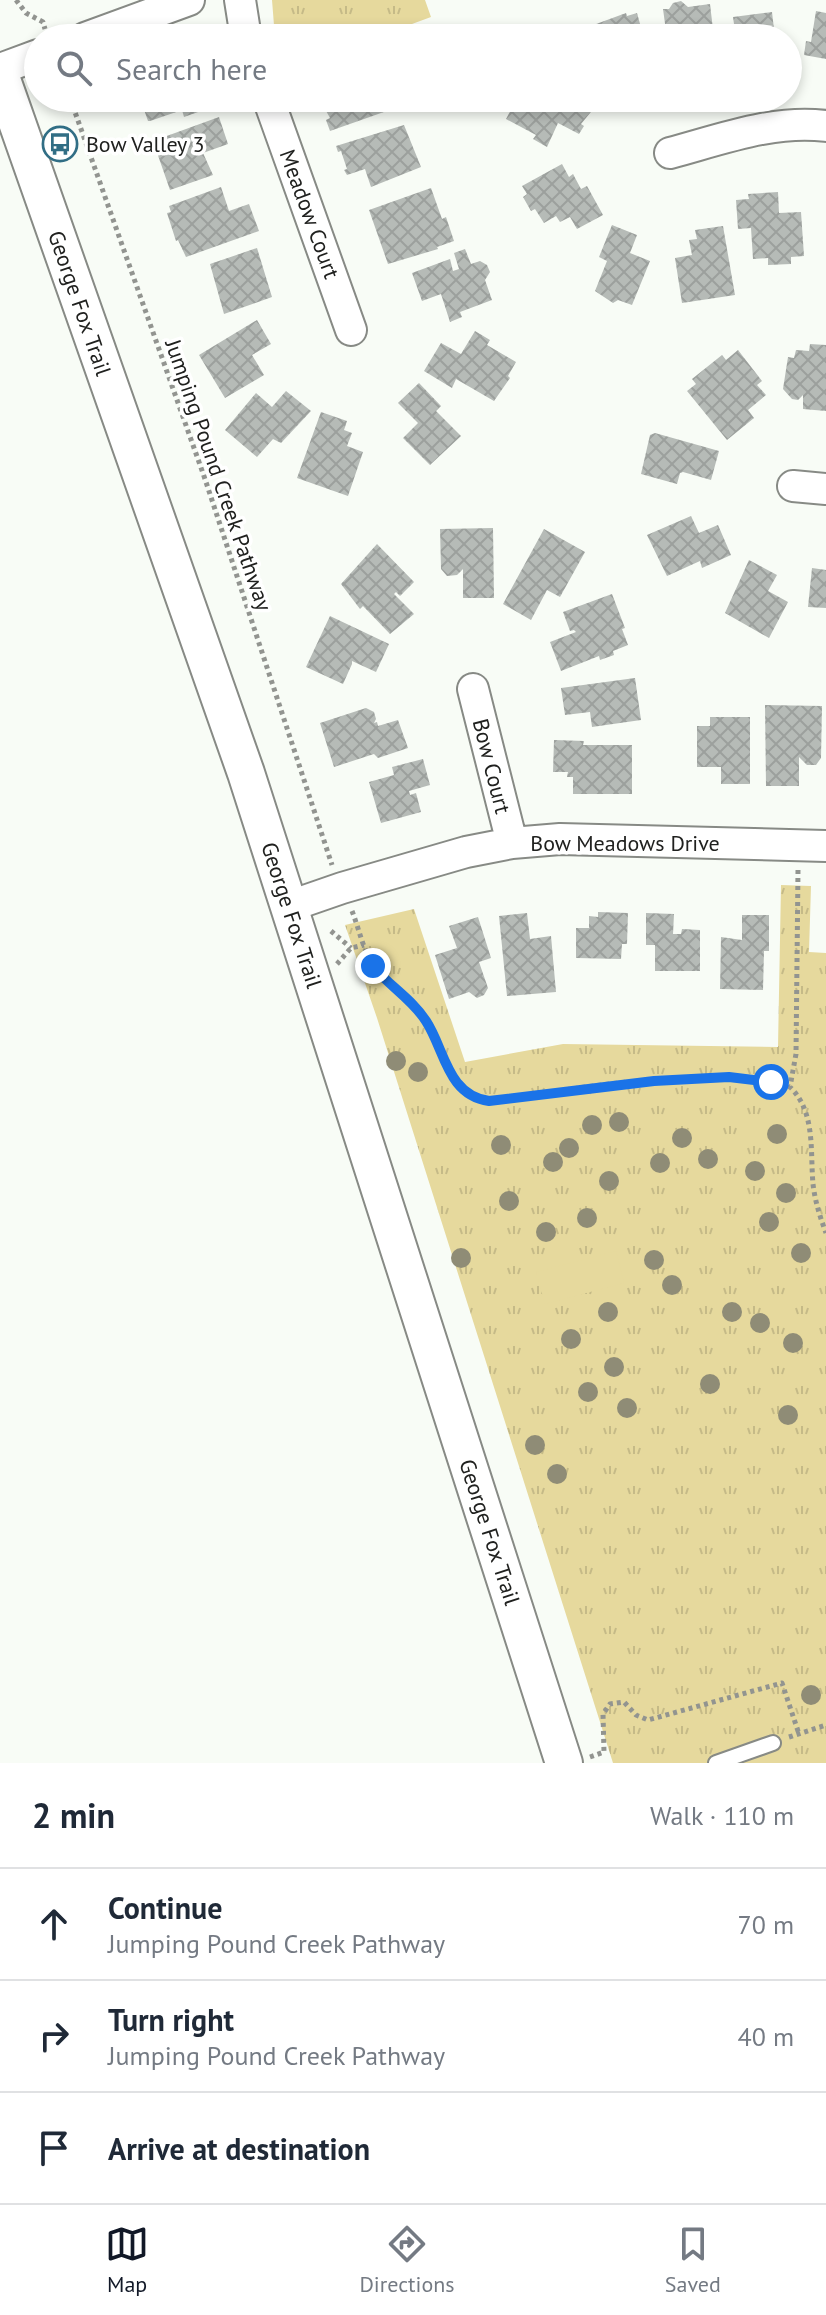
<!DOCTYPE html>
<html lang="en">
<head>
<meta charset="utf-8">
<style>
	:root { --surface:#fff; --page:#f2f2f3; --text:#1f2937; --muted:#747a83; --line:#e0e1e3; --accent:#111827 }
	body { margin:0; font-family:"PT Sans",sans-serif; background:var(--page); color:var(--text) }
	.stop { position:absolute; width:24px; height:24px; margin:-18px; border:6px solid #1a73e8; border-radius:50%; background:#fff }
	.stop.end { background:#1a73e8; border-color:#fff; box-shadow:0 2px 8px #0008 }
	.list { margin:0; padding:0; list-style:none }
	h2 { display:flex; justify-content:space-between; align-items:center; height:104px; margin:0; padding:0 32px; font-size:34px }
	h2 small { font-size:26px; font-weight:400; color:var(--muted) }
	.list li { display:grid; grid-template-columns:52px 1fr auto; gap:24px; align-items:center; box-sizing:border-box; height:112px; padding:0 32px; border-top:2px solid var(--line) }
	.list b { display:block; font-size:30px; white-space:nowrap }
	.list p { margin:0; font-size:26px; white-space:nowrap; color:var(--muted) }
	.list em { font-size:26px; font-style:normal; color:var(--muted) }
	.icon { flex:none; width:44px; height:44px; fill:none; stroke:currentColor; stroke-width:2; stroke-linecap:round; stroke-linejoin:round }
	.map { position:relative; flex:none; width:826px; height:1763px; overflow:hidden }
	.search { position:absolute; background:var(--surface); box-shadow:0 4px 12px #0003; left:24px; right:24px; top:24px; height:88px; display:flex; align-items:center; gap:20px; box-sizing:border-box; padding:0 28px; border-radius:44px; color:var(--muted); font-size:30px }
	.sheet { height:440px; background:var(--surface) }
	nav { display:flex; justify-content:space-around; align-items:center; box-sizing:border-box; height:112px; border-top:2px solid var(--line); background:var(--surface); font-size:22px; color:var(--muted) }
	nav a { display:grid; justify-items:center; gap:4px }
	nav .on { color:var(--accent) }
	.map>svg:first-child { display:block }
</style>
</head>
<body>
<div class="map">
<svg width="826" height="1763" viewBox="0 0 826 1763">
	<defs>
		<pattern id="park-tufts" width="24" height="20" patternUnits="userSpaceOnUse" patternTransform="scale(2)"><rect width="24" height="20" fill="#e6d99d"/><path d="M3 7l-1-3M5 7V3M7 7l1-3M15 17l-1-3M17 17v-4M19 17l1-3" fill="none" stroke="#c5ba87"/></pattern>
		<pattern id="building-cross-hatch" width="8" height="8" patternUnits="userSpaceOnUse" patternTransform="scale(2)"><rect width="8" height="8" fill="#b6bbb7"/><path d="M0 0l8 8M0 8l8-8" fill="none" stroke="#9ca09d"/></pattern>
	</defs>
	<rect width="100%" height="100%" fill="#f8fcf6"/>
	<path fill="url(#park-tufts)" d="M272 0H425L431 17 374 38H275Z
		M781 885 811 886 809 952 826 953V1763H613L377 1018 345 925 414 909 465 1062 563 1044 778 1047Z"/>
	<path fill="#e6d99d" d="M616 1251 624 1283 545 1304 536 1272Z"/>
	<path fill="url(#building-cross-hatch)" d="M681 1 688 7 710 4 714 38H667L663 9H669L673 3Z
		M816 11 826 13V59L804 55 806 41 811 42Z
		M772 12 775 38H736L733 17Z
		M626 13 627 16 637 13 644 38H592L588 27Z
		M142 98H212L215 106 184 117 182 110 150 121H148L141 101Z
		M326 98H395L398 107 330 131 326 120 330 118 320 100Z
		M510 98H579L595 107 581 124 584 126 579 134 558 123 547 147 533 139 536 135 506 119 513 106Z
		M219 117 228 144 203 153 213 175 170 190 153 141Z
		M404 125 421 167 371 187 365 169 347 175 344 170 347 169 341 151 338 152 336 146Z
		M562 164 569 177 573 174 581 189 587 186 603 215 577 229 570 217 560 222 556 216 544 223 535 209 531 211 523 197 527 194 522 186Z
		M221 187 229 211 249 204 259 231 186 257 178 240 176 241 167 213 171 212 169 206Z
		M431 188 442 219 446 217 454 241 437 247 438 249 388 264 369 210Z
		M778 192 779 213 801 212 804 256 791 257V264L768 265V258L753 259 751 228 738 229 736 200 749 199 748 194Z
		M612 225 637 235 630 253 650 261 632 305 618 300 613 303 595 291 607 261 599 257Z
		M723 226 735 295 682 303 675 258 692 255 689 240 697 239 695 230Z
		M257 248 272 297 224 314 210 264Z
		M465 249 471 264 480 261 487 265 490 272 485 280 492 300 460 312 462 317 450 322 441 294 422 301 412 273 450 259 453 271 459 269 454 253Z
		M257 320 271 344 252 355 264 375 225 398 199 355Z
		M475 331 490 340 487 345 516 362 508 376 510 378 494 401 456 379 452 388 424 371 441 343 461 354Z
		M810 344 826 345V411L803 409V395L798 400 792 399 783 389 788 357 794 358 796 350 809 351Z
		M738 350 762 381 757 385 766 395 748 410 754 418 727 440 687 391 696 384 692 379 722 355 726 360Z
		M419 383 441 406 436 411 461 436 430 465 403 438 418 423 398 403Z
		M286 391 311 411 281 443 273 439 257 457 225 430 256 393 272 407Z
		M321 412 347 421 344 430 352 433 347 446 363 452 348 496 297 478Z
		M655 433 719 451 711 480 683 472 680 473 677 484 641 474 650 435Z
		M691 516 699 533 718 525 731 555 702 568 700 561 667 576 647 535Z
		M493 528 494 598H463V569L457 575 447 576 441 569 440 529Z
		M544 529 585 552 560 597 547 590 531 620 503 604Z
		M377 544 414 582 400 596 396 592 394 594 414 614 390 634 363 606 360 609 341 584Z
		M749 560 777 575 768 591 788 602 769 638 725 613Z
		M812 568 826 570V608L808 607Z
		M612 594 625 628 622 629 628 645 613 651 614 655 600 660 599 656 561 671 550 642 576 632 574 630 570 631 563 612Z
		M330 616 389 644 376 672 352 661V664L343 684 306 667Z
		M635 678 641 720 592 727 590 712 565 715 561 688Z
		M765 705 822 706 821 758 816 765H807L799 757V786H766Z
		M366 708 374 712 376 719 374 723 377 722 378 726 398 720 408 748 378 758 374 754 334 767 320 723Z
		M710 717H750V784H721V767H697V726H710Z
		M554 740 584 741 583 745H632V794H573V777H567L568 772H553Z
		M423 759 430 785 409 791 410 795 416 793 421 812 381 823 369 782 394 775 392 767Z
		M598 912 628 913 627 944H622L621 959 576 958V928H589V916L598 917Z
		M527 913 530 939 551 936 556 992 507 996 499 916Z
		M646 913 674 914 673 934H681L682 929 700 930V971H655V945H646Z
		M742 915H769V951H764L763 990 720 989 721 937 742 940Z
		M478 917 491 958 479 962 488 988 484 995 477 998 469 992 449 999 435 955 457 948 449 926Z"/>
	<g fill="none" stroke-linecap="round" stroke-linejoin="round">
		<g stroke="#878a85" stroke-width="18">
			<path id="service" d="M716 1763 773 1743"/>
		</g>
		<g stroke="#878a85" stroke-width="34">
			<path id="minor" d="M240 0 246 38
				M85 38 189 0
				M0 69 38 55
				M268 98 351 330
				M670 153C719 140 774 119 826 126
				M793 486 826 489
				M473 689 512 843
				M290 906 342 888 466 852 512 843 560 839 826 846"/>
		</g>
		<g stroke="#878a85" stroke-width="40">
			<path id="tertiary" d="M0 74 246 773 564 1763"/>
		</g>
		<path stroke="#929490" stroke-width="5" stroke-dasharray="4 4" stroke-linecap="butt" d="M16 0 26 13 43 22 45 29
			M70 98 205 479 332 865
			M798 870 796 1054 790 1087C816 1112 810 1152 813 1184 815 1201 820 1217 826 1233
			M352 911C360 931 364 956 379 974 393 991 415 1003 427 1022 445 1051 448 1095 489 1101 583 1088 697 1065 790 1087
			M331 931 351 948
			M337 964 351 948 364 945
			M789 1737 826 1725
			M590 1757 604 1752 603 1714 610 1704 624 1702 636 1715 648 1720 782 1683 799 1734"/>
		<use href="#service" stroke="#fff" stroke-width="14"/>
		<use href="#minor" stroke="#fff" stroke-width="30"/>
		<use href="#tertiary" stroke="#fff" stroke-width="36"/>
	</g>
	<g fill="#8f8c76">
		<circle cx="396" cy="1061" r="10"/>
		<circle cx="418" cy="1072" r="10"/>
		<circle cx="619" cy="1122" r="10"/>
		<circle cx="592" cy="1125" r="10"/>
		<circle cx="777" cy="1134" r="10"/>
		<circle cx="682" cy="1138" r="10"/>
		<circle cx="501" cy="1145" r="10"/>
		<circle cx="569" cy="1148" r="10"/>
		<circle cx="708" cy="1159" r="10"/>
		<circle cx="553" cy="1162" r="10"/>
		<circle cx="660" cy="1163" r="10"/>
		<circle cx="755" cy="1171" r="10"/>
		<circle cx="609" cy="1181" r="10"/>
		<circle cx="786" cy="1193" r="10"/>
		<circle cx="509" cy="1201" r="10"/>
		<circle cx="587" cy="1218" r="10"/>
		<circle cx="769" cy="1222" r="10"/>
		<circle cx="546" cy="1232" r="10"/>
		<circle cx="801" cy="1253" r="10"/>
		<circle cx="461" cy="1258" r="10"/>
		<circle cx="654" cy="1260" r="10"/>
		<circle cx="672" cy="1285" r="10"/>
		<circle cx="608" cy="1312" r="10"/>
		<circle cx="732" cy="1312" r="10"/>
		<circle cx="760" cy="1323" r="10"/>
		<circle cx="571" cy="1339" r="10"/>
		<circle cx="793" cy="1343" r="10"/>
		<circle cx="614" cy="1367" r="10"/>
		<circle cx="710" cy="1384" r="10"/>
		<circle cx="588" cy="1392" r="10"/>
		<circle cx="627" cy="1408" r="10"/>
		<circle cx="788" cy="1415" r="10"/>
		<circle cx="535" cy="1445" r="10"/>
		<circle cx="557" cy="1474" r="10"/>
		<circle cx="811" cy="1695" r="10"/>
	</g>
	<g fill="none" stroke-linecap="round" stroke-linejoin="round">
		<path stroke="#1a73e8" stroke-width="10" d="M373 966C389 986 412 999 426 1021 445 1050 447 1095 489 1101L654 1081 729 1077 771 1082"/>
	</g>
	<defs>
		<g id="bus-ring" transform="scale(1.8)"><circle r="9.5" fill="#fff" stroke="#316e85" stroke-width="1.5"/><path d="M-5-6H5V4H4V6H2V4H-2V6H-4V4H-5ZM-3.5-4V0h7V-4ZM-3.5 1.2v1.5H-2V1.2ZM2 1.2v1.5H3.5V1.2Z" fill="#316e85"/></g>
	</defs>
	<g fill-rule="evenodd">
		<use href="#bus-ring" x="60" y="144"/>
	</g>
	<g text-anchor="middle" stroke-width="7" stroke-linejoin="round" paint-order="stroke">
		<g font-size="22" fill="#20211f" stroke="#fff" text-anchor="start">
			<text x="86" y="152">Bow Valley 3</text>
		</g>
		<g font-size="22" fill="#20211f" stroke="#fff">
			<text transform="translate(310 214) rotate(70)" y="8">Meadow Court</text>
			<text transform="translate(80 303) rotate(71)" y="8">George Fox Trail</text>
			<text transform="translate(219 475) rotate(71)" y="8">Jumping Pound Creek Pathway</text>
			<text transform="translate(492 766) rotate(76)" y="8">Bow Court</text>
			<text x="625" y="851">Bow Meadows Drive</text>
			<text transform="translate(292 915) rotate(72)" y="8">George Fox Trail</text>
			<text transform="translate(490 1532) rotate(72)" y="8">George Fox Trail</text>
		</g>
	</g>
</svg>
<div class="stop" style="left:771px;top:1082px"></div>
<div class="stop end" style="left:373px;top:966px"></div>
<div class="search"><svg class="icon" aria-label="search" viewBox="0 0 24 24"><circle cx="10" cy="10" r="6"/><path d="M15 15l6 6"/></svg>Search here</div>
</div>
<section class="sheet">
<h2>2 min<small>Walk · 110 m</small></h2>
<ul class="list">
<li><svg class="icon" aria-label="ahead" viewBox="0 0 24 24"><path d="M12 20V5M6 11l6-6 6 6"/></svg><div><b>Continue</b><p>Jumping Pound Creek Pathway</p></div><em>70 m</em></li>
<li><svg class="icon" aria-label="right" viewBox="0 0 24 24"><path d="M7 20v-9h11M14 6l5 5-5 5"/></svg><div><b>Turn right</b><p>Jumping Pound Creek Pathway</p></div><em>40 m</em></li>
<li><svg class="icon" aria-label="arrive" viewBox="0 0 24 24"><path d="M6 21V4h12l-3 4 3 4H6"/></svg><div><b>Arrive at destination</b></div></li>
</ul>
</section>
<nav>
<a class="on"><svg class="icon" aria-label="map" viewBox="0 0 24 24"><path d="M3 6l6-2 6 2 6-2v14l-6 2-6-2-6 2zM9 4v14M15 6v14"/></svg>Map</a>
<a><svg class="icon" aria-label="directions" viewBox="0 0 24 24"><path d="M12 3l9 9-9 9-9-9zM9 14v-3h6M13 9l2 2-2 2"/></svg>Directions</a>
<a><svg class="icon" aria-label="saved" viewBox="0 0 24 24"><path d="M7 4h10v16l-5-4-5 4z"/></svg>Saved</a>
</nav>
</body>
</html>
